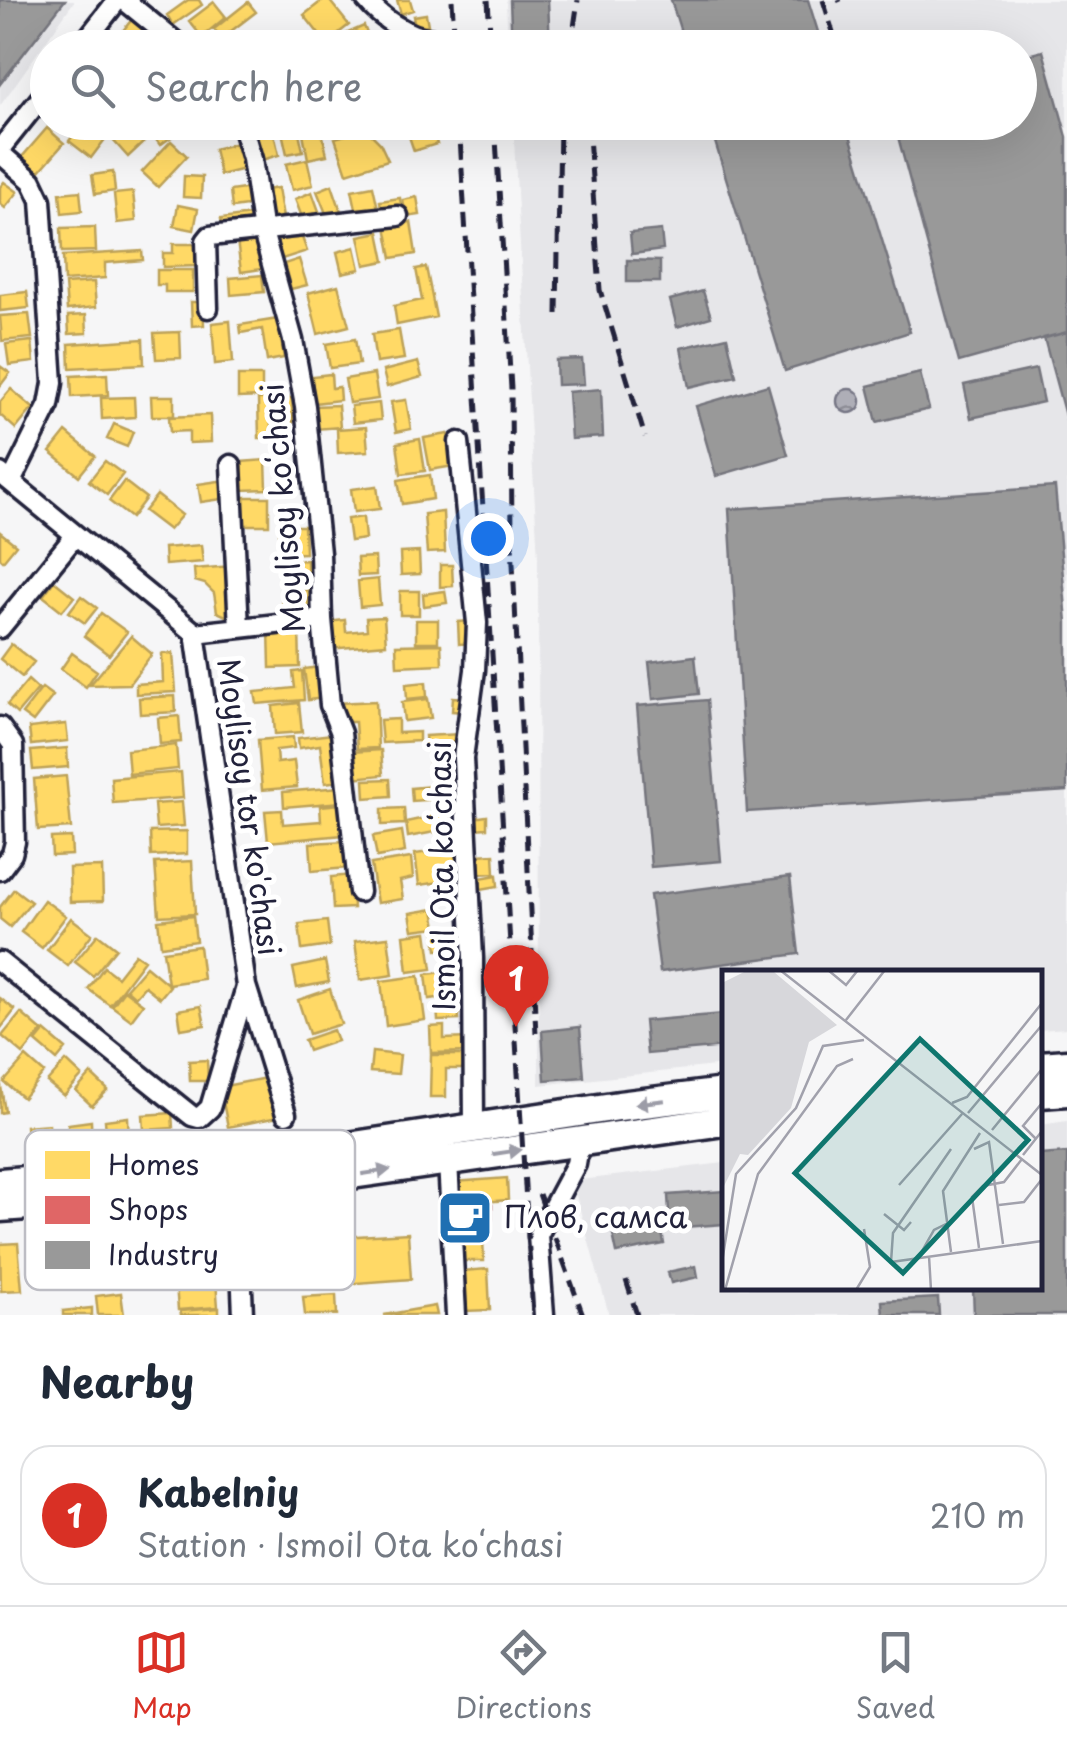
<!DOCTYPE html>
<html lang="en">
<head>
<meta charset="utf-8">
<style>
	:root { --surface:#fff; --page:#f6f6f7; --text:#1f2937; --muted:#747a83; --line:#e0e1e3; --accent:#d93025 }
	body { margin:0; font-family:"Playpen Sans",sans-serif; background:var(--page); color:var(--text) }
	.you { position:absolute; left:488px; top:538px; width:35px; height:35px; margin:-25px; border:8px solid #fff; border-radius:50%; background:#1a73e8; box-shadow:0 0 0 15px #1a73e833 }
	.badge { display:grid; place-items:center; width:65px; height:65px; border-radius:50%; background:var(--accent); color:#fff; font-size:32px; font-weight:700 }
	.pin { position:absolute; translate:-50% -82px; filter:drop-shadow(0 2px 5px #0008) }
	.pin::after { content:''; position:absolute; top:52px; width:35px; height:30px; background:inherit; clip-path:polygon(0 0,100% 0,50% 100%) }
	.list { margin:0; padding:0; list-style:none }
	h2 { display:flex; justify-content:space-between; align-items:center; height:130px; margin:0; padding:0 40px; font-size:42px }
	h2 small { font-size:32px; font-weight:400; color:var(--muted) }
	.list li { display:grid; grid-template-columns:65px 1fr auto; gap:30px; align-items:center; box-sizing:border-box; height:140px; margin:0 20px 20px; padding:0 20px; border:2px solid var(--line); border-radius:30px }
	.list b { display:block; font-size:38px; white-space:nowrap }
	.list p { margin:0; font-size:32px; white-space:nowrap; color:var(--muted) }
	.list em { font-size:32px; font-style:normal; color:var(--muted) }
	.icon { flex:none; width:55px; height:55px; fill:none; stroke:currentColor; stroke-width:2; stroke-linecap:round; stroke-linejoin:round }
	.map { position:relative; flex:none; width:1067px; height:1315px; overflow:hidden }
	.search { position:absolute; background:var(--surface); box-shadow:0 10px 40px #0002; left:30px; right:30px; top:30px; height:110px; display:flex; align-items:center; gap:25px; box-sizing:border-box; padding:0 35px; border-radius:55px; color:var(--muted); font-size:38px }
	.sheet { height:290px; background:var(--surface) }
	nav { display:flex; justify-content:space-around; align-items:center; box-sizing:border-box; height:140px; border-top:2px solid var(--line); background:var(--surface); font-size:28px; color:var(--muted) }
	nav a { display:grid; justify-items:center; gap:5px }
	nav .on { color:var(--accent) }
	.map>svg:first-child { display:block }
</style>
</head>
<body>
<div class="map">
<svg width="1067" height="1315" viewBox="0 0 1067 1315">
	<defs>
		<pattern id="water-waves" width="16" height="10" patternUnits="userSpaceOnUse" patternTransform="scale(2.5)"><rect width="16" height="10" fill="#aeaeb7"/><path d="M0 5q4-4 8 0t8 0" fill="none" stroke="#8d8d96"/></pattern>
	</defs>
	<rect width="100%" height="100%" fill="#f6f6f7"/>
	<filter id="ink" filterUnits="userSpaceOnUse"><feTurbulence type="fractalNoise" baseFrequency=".01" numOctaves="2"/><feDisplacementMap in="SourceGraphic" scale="20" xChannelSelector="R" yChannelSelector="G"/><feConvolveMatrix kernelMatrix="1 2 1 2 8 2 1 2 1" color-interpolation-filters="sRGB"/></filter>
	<g filter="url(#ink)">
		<path fill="#e6e6e9" d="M0 0H75L0 106Z
			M506 0H1067V1028L1040 1030V972H724V1065L539 1085 538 558 513 123 1020 122V48L508 47Z
			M1067 1121V1315H609L572 1181 724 1163V1288H1040V1125Z"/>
		<path fill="url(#water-waves)" stroke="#767685" stroke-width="2.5" d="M837 401a12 12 0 1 1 24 0a12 12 0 1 1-24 0Z"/>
		<path fill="#ffd966" stroke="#bda259" stroke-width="2.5" d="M188 0H199L202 5 173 25 167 15Z
			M323 0H329L349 25 326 43 304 15Z
			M397 0H410L413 10 401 14Z
			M214 2 226 17 202 37 189 21Z
			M248 2 256 12 222 38 214 29Z
			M137 13 153 26 137 46 121 33Z
			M426 14 428 25 415 27 413 16Z
			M364 26 373 48H343L339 37Z
			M263 33 274 48H244Z
			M230 35 240 48H215Z
			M83 122H118L91 158 69 141Z
			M170 122 177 133 160 145 144 123Z
			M177 122H192L194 130 181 135Z
			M412 122H430L437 144 414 151 405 125Z
			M320 124 327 155 308 159 302 128Z
			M128 125 144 142 128 157 112 139Z
			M272 125 279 155 262 160 254 130Z
			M47 128 64 143 39 172 22 157Z
			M298 128 303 151 287 154 282 132Z
			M366 129 380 143 388 160 347 173 335 138Z
			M171 141 187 156 158 187 142 172Z
			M241 142 248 168 220 175 214 149Z
			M307 159 313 185 292 190 286 164Z
			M113 172 115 191 95 194 92 175Z
			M184 176 202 177 201 198 183 197Z
			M4 182 18 192 5 208 0 204V187Z
			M332 185 341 211 327 216 317 191Z
			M373 186 379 213 358 218 352 190Z
			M251 188 254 205 232 208 230 191Z
			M278 188 284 224 271 226 265 190Z
			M80 191 82 211 62 213 60 193Z
			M133 192 136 221 117 223 114 194Z
			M312 192 320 214 303 220 295 199Z
			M417 197 420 215 406 217 403 200Z
			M400 198 402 212 382 215 380 201Z
			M178 205 198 209 194 230 174 226Z
			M251 215 253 229 223 232 221 219Z
			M411 222 416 254 392 258 386 226Z
			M95 227 96 251 62 252 61 228Z
			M300 232 307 251 282 259 276 240Z
			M379 232 385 261 365 265 359 236Z
			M258 237 262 269 241 272 237 240Z
			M173 244H199L200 266 163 267V253H173Z
			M355 247 360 269 342 273 337 252Z
			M142 251 143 260 105 263V278L64 281 63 256Z
			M299 259 307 285 291 289 284 264Z
			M426 267 436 317 397 325 394 306 422 300 416 269Z
			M157 270H193V292H165V285H157Z
			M262 275 264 292 231 295 230 278Z
			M94 282 96 307 67 310 65 284Z
			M338 285 349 326 318 334 308 293Z
			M27 292 29 308 0 311V295Z
			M191 302H203L204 325 192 326Z
			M29 314 32 338 2 341 0 316Z
			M86 315 87 333 69 334 68 316Z
			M278 319 284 358 267 361 262 329 241 333 240 325Z
			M230 321 233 362 215 364 212 323Z
			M399 330 404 359 376 363 372 334Z
			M180 332 181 358 156 359 154 333Z
			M143 339 144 364 70 368 69 344Z
			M355 339 359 364 330 368 326 344Z
			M32 341 34 362 9 365 6 344Z
			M418 362 422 377 387 387 383 371Z
			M0 366 10 373 0 386Z
			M107 374 108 395 72 397 71 376Z
			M331 374 332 388 339 387 340 400 314 403 312 376Z
			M374 374 378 399 349 403 345 379Z
			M238 376H262V397L238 398Z
			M11 389 33 408 16 429 0 415V402Z
			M151 396H174V416H152Z
			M134 397 135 417 102 419 101 398Z
			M292 398 293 422 271 423V438H259L258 399Z
			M406 400 411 429 396 432 391 402Z
			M379 403 381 420 353 423 351 406Z
			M338 405 340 427 315 429 314 406Z
			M210 415 211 442 189 443V431L170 432 169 417Z
			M114 424 133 432 127 447 107 439Z
			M366 427 368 451 338 453 337 429Z
			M66 432 95 456 79 476 50 452Z
			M448 434 454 466 430 470 424 438Z
			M420 439 425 471 401 474 397 443Z
			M266 460 267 489 242 490 241 462Z
			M105 461 123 474 107 495 89 481Z
			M430 475 433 499 402 504 398 480Z
			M226 480 229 498 201 502 198 484Z
			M124 481 146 498 131 518 109 501Z
			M377 486 380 509 354 512 351 489Z
			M157 495 182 515 169 530 144 511Z
			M243 497H269V525H243Z
			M443 512 445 552 427 553 424 514Z
			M363 517 365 539 350 541 347 519Z
			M279 526H304L305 553 280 554Z
			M0 532 16 545 3 561 0 558Z
			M201 545 203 562 165 565 164 548Z
			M419 552 420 574 401 575 400 553Z
			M375 557 376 575 358 576 357 558Z
			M307 560 308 586 286 587 285 561Z
			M440 565H452L453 586 440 587Z
			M232 566 236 610 226 616 217 612 214 593 205 584 195 581 194 569Z
			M378 579 380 605 360 607 358 581Z
			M54 581 74 597 62 611 43 596Z
			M282 590H309L308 615 282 614Z
			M400 591H419V615H400Z
			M445 591 447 603 424 606 423 594Z
			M81 596 97 608 85 623 69 612Z
			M101 613 127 632 109 655 84 636Z
			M384 617 386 644 329 649 327 622 345 620 346 632 367 630 366 618Z
			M416 620H438V642H416Z
			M471 621 473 643 459 644 458 622Z
			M299 627 300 667 270 668 269 628Z
			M131 636 152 654 129 684 90 685Z
			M11 644 34 662 22 677 0 659Z
			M441 644 442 664 397 666 396 645Z
			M72 653 97 671 86 687 61 669Z
			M173 653 176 692 136 694V684L163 682 162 654Z
			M321 667 325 698 308 700 304 669Z
			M302 671 304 700 257 704 255 692 295 688 293 672Z
			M28 680 38 689 17 714 7 705Z
			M426 682 427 697 407 699 406 684Z
			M42 688 53 696 33 722 22 714Z
			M175 696 176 712 140 714 139 698Z
			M453 697 465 698 464 712 452 711Z
			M428 699 431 718 404 721 402 702Z
			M376 701 378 748 357 749 355 722H338L337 703Z
			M299 703 302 732 275 734 273 706Z
			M179 716 181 742 160 744 158 718Z
			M398 719V733L419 732V741L382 743 380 720Z
			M66 724 68 741 31 745 29 728Z
			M333 734 339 781 325 783 320 745 299 748 298 738Z
			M460 734V743L426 745 425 736Z
			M293 737 294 748 276 750 277 763 294 761 297 787 262 790 258 740Z
			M176 745 178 769 129 774 127 750Z
			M455 746 457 767 430 768 428 748Z
			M67 748 68 767 33 770 31 751Z
			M381 750 383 775 353 778 351 752Z
			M181 772 183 798 113 803 111 778Z
			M449 772 451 798 412 801 411 788 433 786 432 773Z
			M66 776 71 828 38 830 34 779Z
			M390 779 391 796 365 798 364 780Z
			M340 787 342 802 284 807 283 792Z
			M182 802 184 826 156 828 154 804Z
			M341 804 343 835 268 842 265 811 282 810 283 824 321 821 320 806Z
			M404 808 405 824 382 825V809Z
			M448 813 451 829 408 837 406 822Z
			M487 816V828L473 829 472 818Z
			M187 831V854L151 856 150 832Z
			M402 831 405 852 377 857 373 836Z
			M71 837 72 855 52 856 51 838Z
			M347 841 348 868 312 871 310 843Z
			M459 848 463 879 419 885 415 854Z
			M494 854 495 873 478 874 477 855Z
			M411 858 413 878 400 881 403 899 377 903 371 864Z
			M192 861 195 914 159 916 155 863Z
			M102 867 103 901 70 902 69 868Z
			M351 875 353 908 333 909 331 877Z
			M497 875 498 886 481 889 480 878Z
			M14 889 31 902 10 927 0 919V907Z
			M44 900 66 916 42 948 21 932Z
			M434 909 437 927 413 930 410 913Z
			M193 916 196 941 161 946 158 920Z
			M71 918 92 934 68 966 47 950Z
			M327 921 330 946 302 950 299 924Z
			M454 931 456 949 437 950 435 932Z
			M427 932 432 969 408 972 404 935Z
			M98 934 116 948 93 976 75 962Z
			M388 937 393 975 360 980 355 941Z
			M199 946 203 979 168 984 163 951Z
			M135 954 144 960 110 1005 88 989 104 967 117 977Z
			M325 961 329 982 297 988 293 968Z
			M146 966 170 986 160 998 145 986 135 997 126 989Z
			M452 971 455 996 429 999 426 974Z
			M419 976 425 1020 386 1026 381 981Z
			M330 989 341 1024 309 1034 298 1000Z
			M124 990 143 1004 131 1020 112 1006Z
			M0 998 15 1010 1 1028H0Z
			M458 1005 459 1020 438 1021 437 1006Z
			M201 1006 205 1025 181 1029 178 1010Z
			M21 1013 42 1031 23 1054 2 1036Z
			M444 1026V1039L468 1038 469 1052 431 1053 430 1027Z
			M333 1030 337 1041 308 1051 304 1040Z
			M45 1031 66 1049 57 1060 36 1042Z
			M372 1052 400 1055 398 1074 370 1072Z
			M431 1055H468V1069H446V1097H430Z
			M26 1057 44 1073 23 1098 4 1082Z
			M207 1060 208 1081H190L189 1061Z
			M66 1061 82 1076 64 1096 47 1082Z
			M91 1074 108 1090 92 1106 76 1091Z
			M271 1077 278 1117 228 1127 220 1087Z
			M0 1080 5 1112 0 1113Z
			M172 1113 173 1128 144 1130 143 1115Z
			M128 1117 129 1143 107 1144 105 1120Z
			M91 1121 92 1147 70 1148 68 1124Z
			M49 1124 50 1149 28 1151 26 1126Z
			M507 1178 508 1200 456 1204 454 1182Z
			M408 1233 411 1279 343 1284 340 1237Z
			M483 1239 484 1261H463L462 1240Z
			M18 1243 22 1290 1 1291 0 1244Z
			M488 1269 490 1310 464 1311 462 1271Z
			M216 1281 218 1307 178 1310 176 1284Z
			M121 1293 124 1315H98L96 1296Z
			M336 1295 337 1315H305L303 1297Z
			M435 1306 437 1315H384Z
			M92 1308V1315H63V1311Z
			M219 1308V1315H181L180 1311Z"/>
		<path fill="#e06666" stroke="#a75259" stroke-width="2.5" d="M462 1205H492V1219H484V1231H462Z"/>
		<path fill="#999" stroke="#75757d" stroke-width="2.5" d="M0 0H65L0 84Z
			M510 0H548L550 48H512Z
			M671 0H808L823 48H686Z
			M1043 51 1067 137V332L959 362 894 122H1020V57Z
			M709 122H846L910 332 785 371Z
			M661 230 663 250 632 254 630 233Z
			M627 260 660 261V282H627Z
			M703 291 711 317 677 327 670 300Z
			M1067 332V423L1044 338Z
			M727 337 736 376 689 387 681 348Z
			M582 359 584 384 557 385 556 360Z
			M1036 369 1043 402 971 418 964 385Z
			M920 373 929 409 877 422 868 386Z
			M768 385 788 455 716 476 696 406Z
			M601 389 603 437 571 439 568 392Z
			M1055 487 1067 622V791L747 812 729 509Z
			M695 656 699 694 653 699 649 662Z
			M707 700 721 861 651 867 637 706Z
			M790 877 799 954 660 972 650 895Z
			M723 1014 724 1047 647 1054 644 1021Z
			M580 1027 584 1077 545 1080 542 1031Z
			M1067 1153V1315H974L973 1288H1040V1155Z
			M724 1191V1224L670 1228 668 1195Z
			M659 1215 664 1244 617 1253 611 1225Z
			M696 1266 698 1277 671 1283 668 1272Z
			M938 1298 939 1315H883L882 1301Z"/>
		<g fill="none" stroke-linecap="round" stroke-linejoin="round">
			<g stroke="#22223b" stroke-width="25">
				<path id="minor" d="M124 0 183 48
					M366 0C381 18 407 36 431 39
					M80 48 116 2 122 0
					M241 122 252 159 263 232 293 340 305 406 320 553 322 619 330 705 341 733 359 892
					M0 149 48 89
					M0 153 32 181 41 200 53 383 49 405 11 482
					M208 308 206 241 210 236 398 216
					M459 442 477 623 475 670 463 758 473 958 474 1130
					M231 465 239 628
					M0 473 195 633 246 986 286 1114
					M0 628 75 536
					M195 633 322 619
					M0 727 13 745 15 842 12 854 0 870
					M0 962 192 1116 199 1118 210 1108 246 987
					M448 1161 456 1315
					M238 1190 243 1315
					M544 1315 538 1235 576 1164 580 1140"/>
			</g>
			<g stroke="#22223b" stroke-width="35">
				<path id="primary" d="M1040 1066 1067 1064
					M1040 1093 1067 1091
					M0 1183 230 1165 619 1106 724 1093
					M0 1207 238 1190 724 1121"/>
			</g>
			<use href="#minor" stroke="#fff" stroke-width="18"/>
			<use href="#primary" stroke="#fff" stroke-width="28"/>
			<path stroke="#22223b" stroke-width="5" stroke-dasharray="15 8" stroke-linecap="butt" d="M452 0 455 48
				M488 0 491 48
				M823 0 838 48
				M839 0 840 2
				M571 48 578 0
				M459 122 533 1315
				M495 122 511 389 512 543 536 1034
				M588 122 600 290 645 437
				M557 314 560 122
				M539 1194 583 1315
				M626 1280 637 1315"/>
		</g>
		<defs><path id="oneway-solid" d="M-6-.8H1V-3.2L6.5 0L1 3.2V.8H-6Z" transform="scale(2.5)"/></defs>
		<g fill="#9c9ca7">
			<use href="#oneway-solid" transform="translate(650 1102) rotate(173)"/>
			<use href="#oneway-solid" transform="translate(507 1152) rotate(-9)"/>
			<use href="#oneway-solid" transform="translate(376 1172) rotate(-9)"/>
		</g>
	</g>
	<defs>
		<g id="cafe-square" transform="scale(2.875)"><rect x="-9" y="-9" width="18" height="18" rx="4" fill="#1f6fb2" stroke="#fff"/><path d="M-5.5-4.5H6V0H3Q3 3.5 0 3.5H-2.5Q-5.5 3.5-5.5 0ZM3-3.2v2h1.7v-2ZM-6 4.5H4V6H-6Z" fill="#fff"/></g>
	</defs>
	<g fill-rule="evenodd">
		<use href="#cafe-square" x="465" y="1218"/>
	</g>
	<g text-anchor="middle" stroke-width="10" stroke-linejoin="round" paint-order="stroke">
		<g font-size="30" fill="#22223b" stroke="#fff">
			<text transform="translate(284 508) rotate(-95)" y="10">Moylisoy koʻchasi</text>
			<text transform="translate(248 807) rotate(82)" y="10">Moylisoy tor ko'chasi</text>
			<text transform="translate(443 876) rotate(-91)" y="10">Ismoil Ota koʻchasi</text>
		</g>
		<g font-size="30" fill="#22223b" stroke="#fff" text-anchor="start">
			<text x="504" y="1228">Плов, самса</text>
		</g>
	</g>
	<g transform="translate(722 970)">
		<rect width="320" height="320" fill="#f6f6f7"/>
		<path d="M26 0 52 2 115 55 87 72 69 138 26 185 18 184 0 220V13Z" fill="#d7d7db"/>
		<path fill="none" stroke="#a1a1ac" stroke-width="2.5" d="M58 0 320 205M106 0 124 15 136 0M124 50 163 0M230 133 245 127 320 33M246 143 320 55M270 160 320 99M314 169 301 156 320 133M229 179 171 263 169 292 320 271M252 179 267 172 281 274M301 185 320 161M177 215 240 144M277 235 302 232 320 209M162 244 182 260 189 252M257 278 250 227 261 216 282 212 300 189M229 282 221 221 258 163M207 286 209 320M196 288 212 260 226 253M0 292 14 204 74 138 101 76 142 70M3 320 36 204 115 96 131 89M134 320 148 297 142 259"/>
		<path fill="#0f766e" fill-opacity="0.15" stroke="#0f766e" stroke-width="5" d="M198 69 306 170 181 303 73 203Z"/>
		<rect width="320" height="320" fill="none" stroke="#22223b" stroke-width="5"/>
	</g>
	<rect x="25" y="1130" width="330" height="160" rx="15" fill="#fff" stroke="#bdbdc4" stroke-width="2.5"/>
	<rect x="45" y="1151" width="45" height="28" fill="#ffd966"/>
	<rect x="45" y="1196" width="45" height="28" fill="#e06666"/>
	<rect x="45" y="1241" width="45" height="28" fill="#999"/>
	<g font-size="28" fill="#22223b">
		<text x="108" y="1175">Homes</text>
		<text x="108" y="1220">Shops</text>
		<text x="108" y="1265">Industry</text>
	</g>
</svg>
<div class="you"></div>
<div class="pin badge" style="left:516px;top:1027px">1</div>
<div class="search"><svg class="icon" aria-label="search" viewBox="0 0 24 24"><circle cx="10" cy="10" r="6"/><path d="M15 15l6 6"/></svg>Search here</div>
</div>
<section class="sheet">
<h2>Nearby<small></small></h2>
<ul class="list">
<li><span class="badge">1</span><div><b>Kabelniy</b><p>Station · Ismoil Ota koʻchasi</p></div><em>210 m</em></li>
</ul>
</section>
<nav>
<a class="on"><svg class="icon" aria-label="map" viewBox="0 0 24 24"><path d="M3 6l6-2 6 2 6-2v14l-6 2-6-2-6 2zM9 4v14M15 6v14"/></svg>Map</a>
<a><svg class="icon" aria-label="directions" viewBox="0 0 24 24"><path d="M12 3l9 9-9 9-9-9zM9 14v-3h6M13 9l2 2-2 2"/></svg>Directions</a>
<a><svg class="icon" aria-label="saved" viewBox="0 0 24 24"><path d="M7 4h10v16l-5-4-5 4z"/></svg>Saved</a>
</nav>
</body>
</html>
